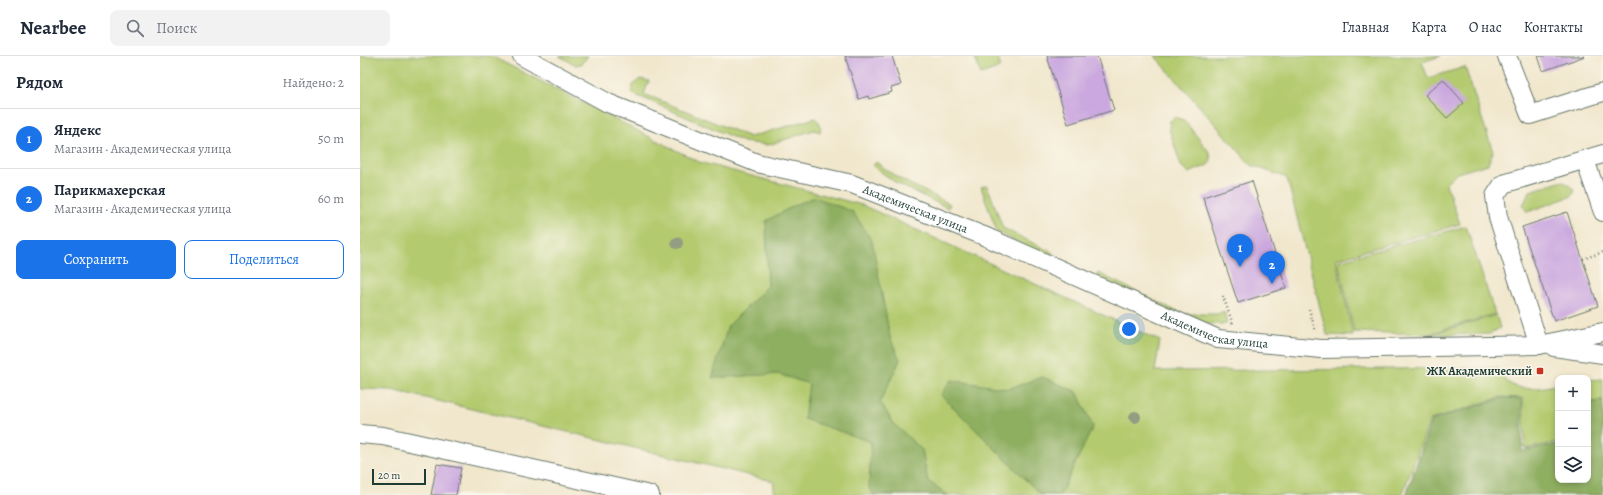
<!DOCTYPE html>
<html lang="ru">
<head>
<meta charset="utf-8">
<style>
	:root { --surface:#fff; --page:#f2f2f3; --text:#1f2937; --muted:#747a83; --line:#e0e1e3; --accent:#1a73e8 }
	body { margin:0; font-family:Alegreya,serif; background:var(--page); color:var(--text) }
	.controls { position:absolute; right:12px; bottom:12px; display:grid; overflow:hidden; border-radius:8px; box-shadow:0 2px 6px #0003 }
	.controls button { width:36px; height:36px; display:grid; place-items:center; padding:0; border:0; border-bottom:1px solid var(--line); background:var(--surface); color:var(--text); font:20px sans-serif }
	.scale { position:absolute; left:12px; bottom:10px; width:54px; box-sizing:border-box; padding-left:4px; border:2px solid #1f3d34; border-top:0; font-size:11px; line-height:14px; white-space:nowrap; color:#1f3d34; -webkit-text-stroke:3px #fbf7ec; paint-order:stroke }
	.you { position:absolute; left:769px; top:273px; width:14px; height:14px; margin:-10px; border:3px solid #fff; border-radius:50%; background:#1a73e8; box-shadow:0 0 0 6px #1a73e833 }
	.badge { display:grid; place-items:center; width:26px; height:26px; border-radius:50%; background:var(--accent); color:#fff; font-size:13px; font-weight:700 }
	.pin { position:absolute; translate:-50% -33px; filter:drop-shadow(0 1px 2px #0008) }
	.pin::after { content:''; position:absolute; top:21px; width:14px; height:12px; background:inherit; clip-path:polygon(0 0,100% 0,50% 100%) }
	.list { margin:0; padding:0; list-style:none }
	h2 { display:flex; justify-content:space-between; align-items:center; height:52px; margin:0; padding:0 16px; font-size:17px }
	h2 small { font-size:13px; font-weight:400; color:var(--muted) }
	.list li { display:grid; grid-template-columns:26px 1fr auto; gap:12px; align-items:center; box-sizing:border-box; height:60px; padding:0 16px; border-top:1px solid var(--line) }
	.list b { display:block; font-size:15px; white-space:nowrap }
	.list p { margin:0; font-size:13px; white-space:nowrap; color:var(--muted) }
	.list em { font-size:13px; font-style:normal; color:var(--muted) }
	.actions { display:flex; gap:8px; padding:12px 16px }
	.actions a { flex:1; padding:9px 0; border:1px solid var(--accent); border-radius:8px; text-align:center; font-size:14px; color:var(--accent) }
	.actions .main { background:var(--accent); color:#fff }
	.icon { flex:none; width:22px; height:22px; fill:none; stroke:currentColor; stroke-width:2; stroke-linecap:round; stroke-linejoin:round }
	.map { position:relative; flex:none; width:1243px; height:439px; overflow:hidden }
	header { display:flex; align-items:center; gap:24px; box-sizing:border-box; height:56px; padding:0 20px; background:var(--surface); border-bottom:1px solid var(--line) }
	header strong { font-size:19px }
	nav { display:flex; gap:22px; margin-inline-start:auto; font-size:14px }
	.search { width:280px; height:36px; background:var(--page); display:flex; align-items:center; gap:10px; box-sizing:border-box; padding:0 14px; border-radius:8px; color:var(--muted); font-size:15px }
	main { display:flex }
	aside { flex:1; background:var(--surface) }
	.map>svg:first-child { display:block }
</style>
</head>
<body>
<header>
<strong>Nearbee</strong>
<div class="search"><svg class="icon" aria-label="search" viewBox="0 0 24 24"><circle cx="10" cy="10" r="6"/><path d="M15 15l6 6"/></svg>Поиск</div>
<nav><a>Главная</a><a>Карта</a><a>О нас</a><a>Контакты</a></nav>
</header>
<main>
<aside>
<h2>Рядом<small>Найдено: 2</small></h2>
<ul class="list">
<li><span class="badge">1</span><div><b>Яндекс</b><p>Магазин · Академическая улица</p></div><em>50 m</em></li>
<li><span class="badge">2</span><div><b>Парикмахерская</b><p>Магазин · Академическая улица</p></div><em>60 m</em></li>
</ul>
<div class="actions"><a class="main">Сохранить</a><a>Поделиться</a></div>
</aside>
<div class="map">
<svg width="1243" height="439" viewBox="0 0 1243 439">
	<rect width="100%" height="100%" fill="#fbf7ec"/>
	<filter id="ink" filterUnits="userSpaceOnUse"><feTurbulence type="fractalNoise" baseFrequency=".025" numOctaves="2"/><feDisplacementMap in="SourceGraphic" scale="8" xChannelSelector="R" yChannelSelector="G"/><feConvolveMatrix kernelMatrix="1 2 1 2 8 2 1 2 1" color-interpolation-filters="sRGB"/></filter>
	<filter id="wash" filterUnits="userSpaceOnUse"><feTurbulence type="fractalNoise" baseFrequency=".012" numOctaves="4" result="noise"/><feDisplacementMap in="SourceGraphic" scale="16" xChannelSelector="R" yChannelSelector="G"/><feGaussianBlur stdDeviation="0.9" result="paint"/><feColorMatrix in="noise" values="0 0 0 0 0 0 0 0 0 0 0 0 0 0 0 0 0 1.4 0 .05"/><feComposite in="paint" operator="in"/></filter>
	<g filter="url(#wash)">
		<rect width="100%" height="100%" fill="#f1e7cd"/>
		<path fill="#b3ca6e" stroke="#698451" d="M0 0H131L339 106 502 149 800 285 795 315 1137 312C1140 317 1144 324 1149 327 1162 336 1184 332 1198 328V386L1165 393 1163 342 1141 341 1070 364 1042 439H415L413 425 32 334 0 333Z
			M199 0H228L221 8 216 9Z
			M614 0H637L641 11 621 18Z
			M795 0H1081L1062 6 1068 22 1105 11 1133 96 1128 108 1097 117 1086 128 1100 168 976 203 993 280 967 279 927 122 891 109Z
			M280 23 289 25 284 38 390 81 455 62C460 66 462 70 460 76L454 74 408 89 384 86 271 37 273 29Z
			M815 61 824 64 850 97 851 105 848 109 829 117 821 110 809 72 810 65Z
			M516 106 538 122 590 148 588 152 536 127 513 110Z
			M1203 125 1215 134 1212 140 1167 156 1163 149 1170 135Z
			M627 129 643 172 693 197 691 202 637 176 621 131Z
			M1106 170 1135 258 1068 278 994 276 978 205Z
			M738 217 822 258H858L864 255 867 268H832L735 223Z
			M1136 259 1140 272 1130 278 1069 279Z
			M1243 323V344L1228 347V324Z"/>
		<path fill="#8eae61" stroke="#56764a" d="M455 141 493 156 512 185 530 281 540 304 520 346 534 368 562 394 568 425 588 439H514L509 432 511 386 444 363 449 328 418 318 352 322 368 270 408 230 406 165 437 148Z
			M683 321 717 336 733 371 700 439H681L581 339 591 324 648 333Z
			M1142 342 1162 343V395L1198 388V424H1228V347L1243 345V439H1046L1071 365Z"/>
		<g id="blocks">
			<path fill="#cba8df" d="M485 0H532L541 29 531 32 532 36 509 43 508 40 499 43Z
				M687 0H737L754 54 708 68Z
				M1178 0H1225L1183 15Z
				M1083 23 1104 47 1087 62 1065 39Z
				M892 125 926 232 878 247 843 141Z
				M1207 156 1238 250 1194 265 1162 171Z
				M77 408 101 412 96 439H71Z"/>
		</g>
	</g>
	<g filter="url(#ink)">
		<use href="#blocks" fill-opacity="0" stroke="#68786a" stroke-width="1"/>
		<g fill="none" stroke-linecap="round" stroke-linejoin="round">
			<g stroke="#68786a" stroke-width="20">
				<g id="minor">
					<path id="s1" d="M162 0 248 47 397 107 492 128 624 180 858 283 961 293 1179 289 1243 276"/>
					<path d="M1147 0 1170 59 1243 36"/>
					<path d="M1225 104 1243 156"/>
					<path d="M1179 289 1138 161 1135 140 1143 128 1243 98"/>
					<path d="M1194 291 1243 298"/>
					<path d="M0 378 23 380 290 439"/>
				</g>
			</g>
			<path stroke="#68786a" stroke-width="2.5" stroke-dasharray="1 3" stroke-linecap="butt" d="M1223 203 1243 196
				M863 240 873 268
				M949 253 956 276"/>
			<use href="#minor" stroke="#fff" stroke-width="18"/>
		</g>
		<g fill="#929d81">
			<circle cx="317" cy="187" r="6"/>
			<circle cx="775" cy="361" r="6"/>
		</g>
	</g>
	<rect fill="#c8321e" stroke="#fbf7ec" stroke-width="1.5" x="1176" y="311" width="8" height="8" rx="2"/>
	<g text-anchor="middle" stroke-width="3" stroke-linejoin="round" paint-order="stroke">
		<g font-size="12" fill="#1f3d34" stroke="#fbf7ec">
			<text dy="4" stroke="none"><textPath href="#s1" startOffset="424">Академическая улица</textPath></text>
			<text dy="4" stroke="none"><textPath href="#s1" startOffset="748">Академическая улица</textPath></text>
		</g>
		<g font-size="12" font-weight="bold" fill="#1f3d34" stroke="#fbf7ec" text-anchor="end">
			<text x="1172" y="319">ЖК Академический</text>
		</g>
	</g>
</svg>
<div class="controls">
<button>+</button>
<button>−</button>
<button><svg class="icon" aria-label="layers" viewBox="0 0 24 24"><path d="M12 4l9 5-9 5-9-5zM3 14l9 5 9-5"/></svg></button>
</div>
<div class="scale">20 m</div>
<div class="you"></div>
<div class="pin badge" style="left:880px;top:211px">1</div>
<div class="pin badge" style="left:912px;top:228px">2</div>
</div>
</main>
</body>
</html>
